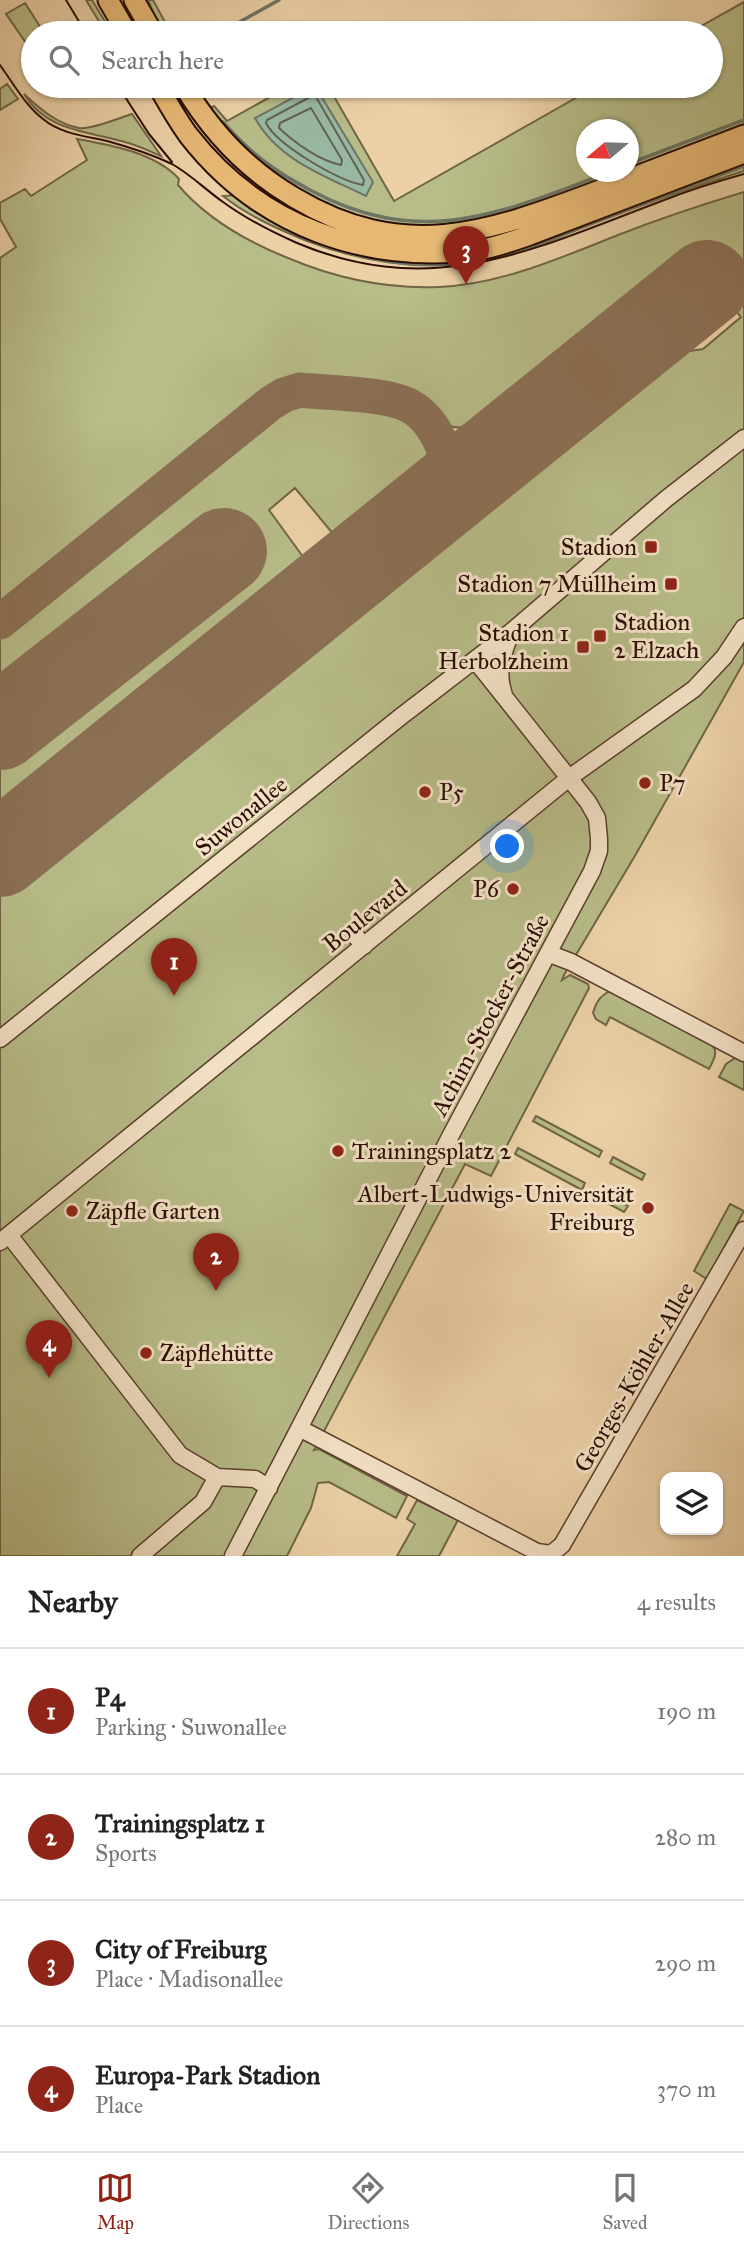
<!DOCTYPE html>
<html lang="en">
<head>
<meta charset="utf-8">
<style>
	:root { --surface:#fff; --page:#f6f6f6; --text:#222; --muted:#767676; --line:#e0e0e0; --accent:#8f2418 }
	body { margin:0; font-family:"IM FELL Great Primer",serif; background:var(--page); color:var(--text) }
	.controls { position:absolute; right:21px; bottom:21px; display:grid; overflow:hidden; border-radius:14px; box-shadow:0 2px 5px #0004 }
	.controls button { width:63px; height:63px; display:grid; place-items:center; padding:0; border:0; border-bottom:2px solid var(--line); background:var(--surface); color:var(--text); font:35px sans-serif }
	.compass { position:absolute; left:576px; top:119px; width:63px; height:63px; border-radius:50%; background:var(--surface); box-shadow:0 2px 5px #0004; rotate:251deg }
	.you { position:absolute; left:508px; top:847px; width:24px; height:24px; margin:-18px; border:5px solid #fff; border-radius:50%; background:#1a73e8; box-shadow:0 0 0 10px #1a73e833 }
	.badge { display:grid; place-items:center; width:46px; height:46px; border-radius:50%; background:var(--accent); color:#fff; font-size:23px; font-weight:700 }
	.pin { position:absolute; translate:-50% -58px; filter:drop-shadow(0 2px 4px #0008) }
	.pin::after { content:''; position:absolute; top:37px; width:24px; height:21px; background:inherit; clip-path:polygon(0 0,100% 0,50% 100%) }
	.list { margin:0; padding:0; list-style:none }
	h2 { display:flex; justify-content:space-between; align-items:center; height:91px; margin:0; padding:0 28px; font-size:30px }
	h2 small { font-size:23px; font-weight:400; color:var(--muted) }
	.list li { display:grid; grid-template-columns:46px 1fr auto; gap:21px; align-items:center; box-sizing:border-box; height:126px; padding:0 28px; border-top:2px solid var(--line) }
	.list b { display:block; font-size:26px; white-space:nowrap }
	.list p { margin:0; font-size:23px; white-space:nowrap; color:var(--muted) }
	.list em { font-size:23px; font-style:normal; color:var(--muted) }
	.icon { flex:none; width:38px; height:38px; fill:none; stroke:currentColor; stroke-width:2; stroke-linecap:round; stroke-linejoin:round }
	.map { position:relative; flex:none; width:744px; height:1556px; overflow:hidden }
	.search { position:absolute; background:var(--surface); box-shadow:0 2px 5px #0004; left:21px; right:21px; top:21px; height:77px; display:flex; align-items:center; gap:18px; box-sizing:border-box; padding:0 24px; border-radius:38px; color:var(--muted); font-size:26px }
	.sheet { height:595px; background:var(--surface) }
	nav { display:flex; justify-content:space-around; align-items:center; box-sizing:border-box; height:98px; border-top:2px solid var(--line); background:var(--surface); font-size:19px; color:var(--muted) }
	nav a { display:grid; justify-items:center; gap:4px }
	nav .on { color:var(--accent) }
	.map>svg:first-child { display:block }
</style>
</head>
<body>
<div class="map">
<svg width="744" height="1556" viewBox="0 0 744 1556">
	<rect width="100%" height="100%" fill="#ecd1a7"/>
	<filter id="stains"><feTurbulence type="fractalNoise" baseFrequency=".00286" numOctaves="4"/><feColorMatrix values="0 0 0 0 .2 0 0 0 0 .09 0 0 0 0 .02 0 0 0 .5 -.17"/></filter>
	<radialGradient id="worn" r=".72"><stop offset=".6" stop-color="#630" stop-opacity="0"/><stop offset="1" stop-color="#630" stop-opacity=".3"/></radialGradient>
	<path fill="#b7bc88" stroke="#706546" stroke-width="2" d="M86 0H92L112 33H106Z
		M148 0H153L171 33H162Z
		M744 2V127L629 171 628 130H586V172H627L493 220 426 228 364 220 315 200 263 169 206 110 214 106 227 121 290 86H328L394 201 597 86H711V33H689Z
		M25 3 44 33H33V53L6 14Z
		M7 84 18 99 0 110V89Z
		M24 94C39 108 57 124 79 128 91 130 119 118 132 114L161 156C149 151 137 145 125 142 88 131 47 132 24 94Z
		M77 139C111 145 156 153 179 179L178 185C206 218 248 242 288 258 335 278 388 289 439 287 502 284 560 258 618 235 659 219 701 205 744 192V662L636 854 564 975 562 980 570 975 588 984 589 988 491 1176 465 1164 314 1450 319 1449 407 1496 396 1518 329 1482 318 1483 311 1508 287 1556H0V890L663 355 703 349 741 317 691 256 485 424C458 431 446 429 425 410 421 407 417 402 412 400 393 390 297 382 277 389L0 613V258L16 247 0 219V203L25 189 31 196 87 160Z
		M744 162V171C697 186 650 202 604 219 572 231 542 246 509 255 441 274 373 266 307 241 278 229 248 216 223 196L239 195 265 214 450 259Z
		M294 399 392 408C425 417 433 441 425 471L339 541 295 488 269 510 309 565 0 816V632L282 404Z
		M608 992H615L711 1043C719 1052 714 1059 709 1069L610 1017 606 1025 596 1019 593 1013C596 1003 599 997 608 992Z
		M735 1058 744 1060V1090L719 1077 726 1064Z
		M536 1116 602 1151 599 1157 533 1121Z
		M518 1148 585 1183 582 1190 515 1154Z
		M613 1157 645 1174 642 1180 610 1163Z
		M595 1189 628 1206 624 1212 592 1195Z
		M730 1204 744 1211 707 1279 694 1271Z
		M417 1500 458 1520 439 1556H397L415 1524 407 1519Z"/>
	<path fill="#99b8a3" stroke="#6d7463" stroke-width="2" d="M315 86 373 182 366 196C325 176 278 160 255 118Z"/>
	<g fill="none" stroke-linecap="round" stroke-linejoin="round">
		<path stroke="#626353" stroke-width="2" d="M312 96 316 97 364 180 363 185C339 181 277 145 266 123L267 120Z
			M311 108 342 160 341 165C320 161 295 143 279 128L280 123Z"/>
		<path stroke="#6d7463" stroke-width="3.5" d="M220 33 279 0
			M223 122C250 153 274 171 310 190 421 250 502 213 610 172
			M628 164 744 120
			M250 208 276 223
			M324 244C371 263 429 270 478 259
			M506 253 537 244 744 166"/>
		<path stroke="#8b7055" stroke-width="35" d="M0 622 271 403 284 395 300 390C328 393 383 393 408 405 426 414 437 432 444 450 451 467 453 481 443 496"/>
		<path stroke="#8b7055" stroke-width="86" d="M0 727 224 551
			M0 854 707 283"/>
		<g stroke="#5a3f2c" stroke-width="19">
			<path id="minor" d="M504 695C496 672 502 655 511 633
				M353 933 364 946
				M550 954 571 962 744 1053
				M0 1039 399 718 512 631 666 499 744 438
				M9 1235 180 1455 217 1477 255 1479 269 1488
				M0 1242 569 778 694 689 724 657 744 627
				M301 1429 537 1552 551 1554 562 1545 744 1230
				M140 1556 203 1502 217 1477
				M233 1556 452 1133 592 871 599 851V839L597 818 588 802 475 660"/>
		</g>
		<g stroke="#2a0e03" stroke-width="23">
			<path id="major" d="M108 0 127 33
				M134 0 153 33
				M158 86C168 103 177 120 189 136 260 227 366 264 479 250 496 247 513 241 530 235L744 153
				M184 86C212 133 247 170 295 198 403 262 486 233 595 192 644 173 694 154 744 135"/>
		</g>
		<use href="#minor" stroke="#f3e1c6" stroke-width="16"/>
		<use href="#major" stroke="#e6b874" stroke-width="19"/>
		<path stroke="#2a0e03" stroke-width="2" d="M66 0 86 33
			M0 65C13 83 25 105 43 119 61 134 85 136 107 141 129 147 151 154 172 164 190 174 206 190 223 202 245 218 272 232 297 243 433 300 532 250 659 202 687 191 715 182 744 174
			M118 86 149 134 172 162"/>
	</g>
	<g fill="#8f2418" stroke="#f3e1c6" stroke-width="2.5">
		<rect x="644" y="540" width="14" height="14" rx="3.5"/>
		<rect x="664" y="577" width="14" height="14" rx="3.5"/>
		<rect x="593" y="629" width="14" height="14" rx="3.5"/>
		<rect x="576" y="640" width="14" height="14" rx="3.5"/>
		<circle cx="645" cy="783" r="7"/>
		<circle cx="425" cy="792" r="7"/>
		<circle cx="513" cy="889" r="7"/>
		<circle cx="338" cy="1151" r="7"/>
		<circle cx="648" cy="1208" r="7"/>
		<circle cx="72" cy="1211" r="7"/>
		<circle cx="146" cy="1353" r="7"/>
	</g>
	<g text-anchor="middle" stroke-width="6" stroke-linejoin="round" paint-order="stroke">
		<g font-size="24" fill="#2a0e03" stroke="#f3e1c6" text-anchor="start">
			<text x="637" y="555" text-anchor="end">Stadion</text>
			<text x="657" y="592" text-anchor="end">Stadion 7 Müllheim</text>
			<text x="614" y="630">Stadion<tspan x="614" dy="28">2 Elzach</tspan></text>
			<text x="569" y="641" text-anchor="end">Stadion 1<tspan x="569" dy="28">Herbolzheim</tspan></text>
			<text x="659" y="791">P7</text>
			<text x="439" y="800">P5</text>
			<text x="499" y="897" text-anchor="end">P6</text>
			<text x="352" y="1159">Trainingsplatz 2</text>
			<text x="634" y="1202" text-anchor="end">Albert-Ludwigs-Universität<tspan x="634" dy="28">Freiburg</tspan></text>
			<text x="86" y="1219">Zäpfle Garten</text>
			<text x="160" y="1361">Zäpflehütte</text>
		</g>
		<g font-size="24" fill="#2a0e03" stroke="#f3e1c6">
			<text transform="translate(241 816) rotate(-39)" y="8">Suwonallee</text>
			<text transform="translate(365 916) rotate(-39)" y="8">Boulevard</text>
			<text transform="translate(490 1015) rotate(-62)" y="8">Achim-Stocker-Straße</text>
			<text transform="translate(634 1377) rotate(-60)" y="8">Georges-Köhler-Allee</text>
		</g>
	</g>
	<rect width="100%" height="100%" filter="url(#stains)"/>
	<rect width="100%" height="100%" fill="url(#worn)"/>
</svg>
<div class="controls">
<button><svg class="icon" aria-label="layers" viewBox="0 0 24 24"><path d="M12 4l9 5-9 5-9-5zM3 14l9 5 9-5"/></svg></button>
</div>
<svg class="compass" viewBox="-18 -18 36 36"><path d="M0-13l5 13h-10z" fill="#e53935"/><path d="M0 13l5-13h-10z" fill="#767676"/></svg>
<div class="you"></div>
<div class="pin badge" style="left:174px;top:996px">1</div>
<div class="pin badge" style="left:216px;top:1291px">2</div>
<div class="pin badge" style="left:466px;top:284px">3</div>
<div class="pin badge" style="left:49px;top:1378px">4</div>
<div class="search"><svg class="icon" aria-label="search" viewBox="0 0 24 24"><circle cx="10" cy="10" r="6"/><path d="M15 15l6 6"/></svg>Search here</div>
</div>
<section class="sheet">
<h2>Nearby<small>4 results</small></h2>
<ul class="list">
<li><span class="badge">1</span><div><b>P4</b><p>Parking · Suwonallee</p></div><em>190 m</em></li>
<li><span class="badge">2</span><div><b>Trainingsplatz 1</b><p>Sports</p></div><em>280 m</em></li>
<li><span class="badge">3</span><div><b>City of Freiburg</b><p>Place · Madisonallee</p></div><em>290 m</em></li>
<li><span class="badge">4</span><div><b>Europa-Park Stadion</b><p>Place</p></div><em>370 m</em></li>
</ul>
</section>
<nav>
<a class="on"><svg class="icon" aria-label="map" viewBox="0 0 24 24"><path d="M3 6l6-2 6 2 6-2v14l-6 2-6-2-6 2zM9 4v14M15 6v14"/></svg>Map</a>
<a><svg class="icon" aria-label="directions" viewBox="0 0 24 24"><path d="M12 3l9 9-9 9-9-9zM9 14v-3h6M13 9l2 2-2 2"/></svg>Directions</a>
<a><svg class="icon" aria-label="saved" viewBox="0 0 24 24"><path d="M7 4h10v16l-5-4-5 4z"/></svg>Saved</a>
</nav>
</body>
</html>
